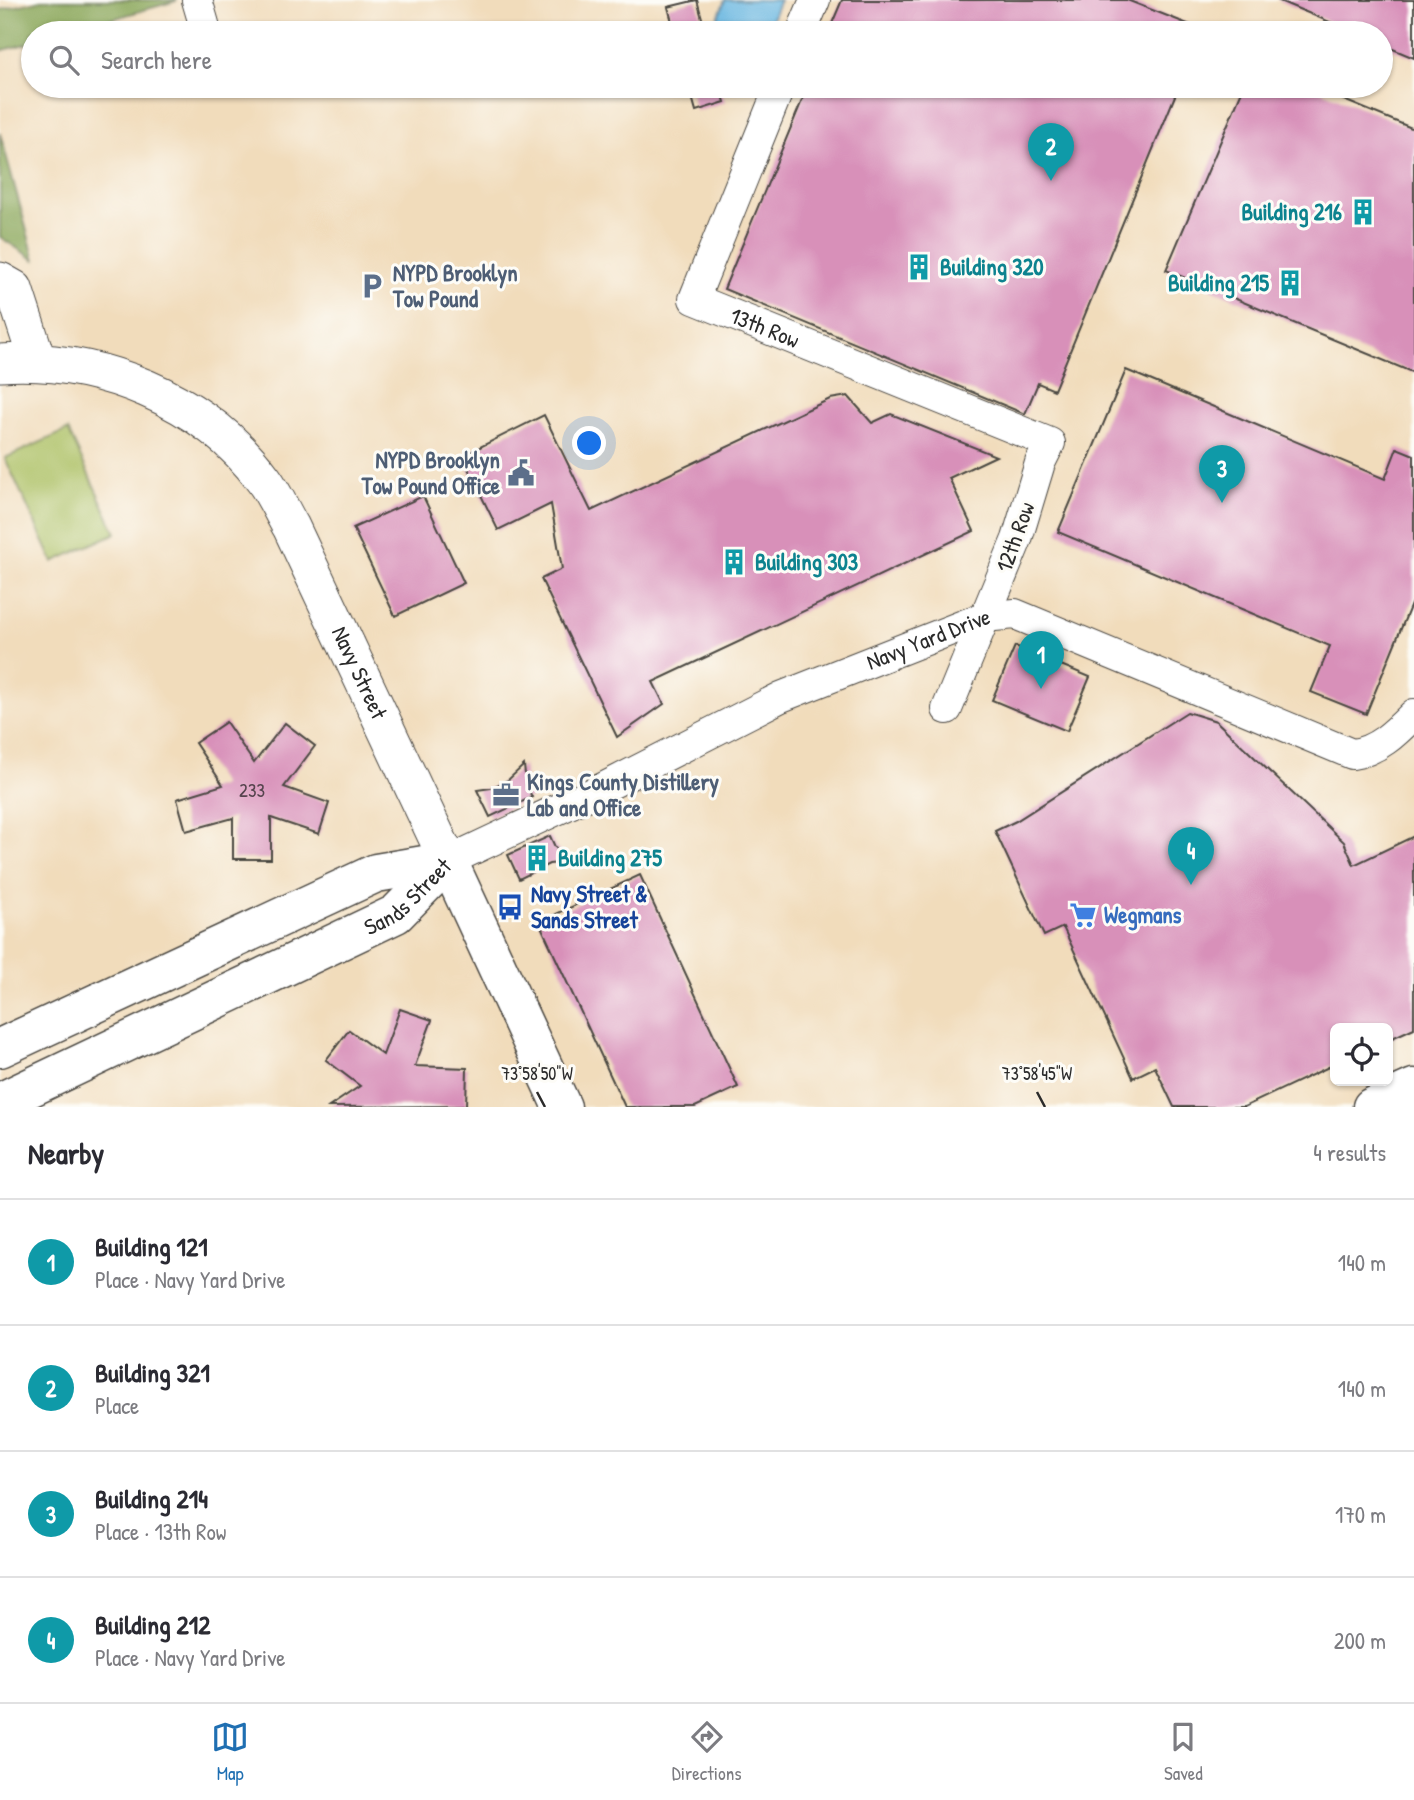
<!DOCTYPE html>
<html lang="en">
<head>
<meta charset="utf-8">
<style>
	:root { --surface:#fff; --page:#f2f2f3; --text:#2b2b33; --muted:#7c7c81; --line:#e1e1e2; --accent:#1f6fb2 }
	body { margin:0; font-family:"Patrick Hand",sans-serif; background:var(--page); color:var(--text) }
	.controls { position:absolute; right:21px; bottom:21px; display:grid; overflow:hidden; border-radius:10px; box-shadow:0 2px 5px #0004 }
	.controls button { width:63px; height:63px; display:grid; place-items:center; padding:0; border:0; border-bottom:2px solid var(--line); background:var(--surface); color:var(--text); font:35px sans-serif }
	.you { position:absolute; left:590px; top:444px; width:24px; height:24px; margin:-18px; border:5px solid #fff; border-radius:50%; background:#1a73e8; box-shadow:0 0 0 10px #1a73e833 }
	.badge { display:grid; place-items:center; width:46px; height:46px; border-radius:50%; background:var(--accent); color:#fff; font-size:23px; font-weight:700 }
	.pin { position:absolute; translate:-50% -58px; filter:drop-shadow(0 2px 4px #0008) }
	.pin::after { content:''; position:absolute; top:37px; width:24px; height:21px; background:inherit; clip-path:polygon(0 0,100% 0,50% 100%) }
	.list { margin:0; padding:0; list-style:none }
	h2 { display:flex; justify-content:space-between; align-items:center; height:91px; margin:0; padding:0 28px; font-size:30px }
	h2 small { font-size:23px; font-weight:400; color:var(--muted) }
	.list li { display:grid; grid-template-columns:46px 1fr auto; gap:21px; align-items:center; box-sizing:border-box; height:126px; padding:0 28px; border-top:2px solid var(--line) }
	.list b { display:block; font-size:26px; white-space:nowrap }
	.list p { margin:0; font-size:23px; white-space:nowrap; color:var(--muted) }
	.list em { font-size:23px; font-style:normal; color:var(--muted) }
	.icon { flex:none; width:38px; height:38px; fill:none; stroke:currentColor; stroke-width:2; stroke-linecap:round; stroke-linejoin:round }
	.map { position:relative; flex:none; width:1414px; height:1107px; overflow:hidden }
	.search { position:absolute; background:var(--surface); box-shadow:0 2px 5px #0004; left:21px; right:21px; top:21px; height:77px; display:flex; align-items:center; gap:18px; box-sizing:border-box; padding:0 24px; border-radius:38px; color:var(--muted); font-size:26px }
	.sheet { height:595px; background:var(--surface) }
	nav { display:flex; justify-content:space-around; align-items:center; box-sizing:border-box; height:98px; border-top:2px solid var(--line); background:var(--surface); font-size:19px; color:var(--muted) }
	nav a { display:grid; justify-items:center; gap:4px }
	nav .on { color:var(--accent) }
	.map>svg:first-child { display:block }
</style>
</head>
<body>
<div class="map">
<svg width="1414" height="1107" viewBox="0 0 1414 1107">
	<rect width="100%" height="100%" fill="#fdfcf7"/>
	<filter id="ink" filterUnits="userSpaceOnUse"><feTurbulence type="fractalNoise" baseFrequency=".0143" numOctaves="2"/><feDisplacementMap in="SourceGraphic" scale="14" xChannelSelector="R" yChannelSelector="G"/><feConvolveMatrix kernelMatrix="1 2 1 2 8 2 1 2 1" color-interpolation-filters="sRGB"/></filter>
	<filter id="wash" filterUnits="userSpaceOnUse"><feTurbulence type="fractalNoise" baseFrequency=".00686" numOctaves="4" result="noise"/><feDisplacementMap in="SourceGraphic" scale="28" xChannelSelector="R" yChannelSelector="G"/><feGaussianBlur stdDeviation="1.57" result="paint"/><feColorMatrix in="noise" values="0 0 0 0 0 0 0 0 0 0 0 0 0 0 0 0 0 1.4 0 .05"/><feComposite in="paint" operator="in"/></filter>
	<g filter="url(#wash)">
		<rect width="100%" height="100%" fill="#f1dcbb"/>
		<path fill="#acc063" stroke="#6c7647" stroke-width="2" d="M68 430 116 533 53 562 5 458Z"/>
		<path fill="#89a659" stroke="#5a6842" stroke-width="2" d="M41 0H176V1L63 33H33V42L0 51V10Z
			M0 133 35 260 0 237Z"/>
		<path fill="#66b5e0" stroke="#487086" stroke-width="2" d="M725 0H780L766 33H712Z"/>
		<g id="blocks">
			<path fill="#d890b9" d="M697 0 706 33H675L668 7Z
				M842 0H1127L1208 32 828 33Z
				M1277 0H1414V58L1381 44V33H1356Z
				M689 86H720L725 102 696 111Z
				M808 86H1179L1054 390 1038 383 1025 414 724 289Z
				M1244 86H1310L1414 129V373L1166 270Z
				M1126 370 1385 479 1397 448 1414 455V597L1366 714 1311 692 1330 646 1058 532Z
				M848 396 872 423 891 414 996 456 949 478 974 531 653 682 664 704 617 737 541 579 562 569 551 504 498 530 462 456 544 415 591 511 830 399Z
				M423 496 464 583 395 616 353 528Z
				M1015 646 1090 677 1067 731 992 700Z
				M1187 712 1216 721 1344 842 1354 865 1414 836V1028L1388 1040V1028H1335V1064L1244 1107H1174L1155 1067 1133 1078 1063 927 1044 936 995 831 1016 821Z
				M226 722 254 763 285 723 315 746 284 787 329 803 319 834 271 818V859H233V818L186 831 177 799 223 785 195 743Z
				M524 765 526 785 532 797 490 817 477 790 491 788 508 780Z
				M550 836 555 847 569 862 549 864 519 879 508 855Z
				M640 875 738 1087 695 1107H625L539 922Z
				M400 1009 432 1020 415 1066 467 1068 466 1106 329 1107 360 1086 326 1060 349 1030 383 1055Z"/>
		</g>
	</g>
	<g filter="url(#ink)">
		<use href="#blocks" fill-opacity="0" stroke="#494641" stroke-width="2"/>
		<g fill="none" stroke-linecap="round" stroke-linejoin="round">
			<g stroke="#494641" stroke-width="32">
				<g id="minor">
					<path d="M197 0 204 24"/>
					<path d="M801 33 815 0"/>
					<path id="s1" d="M780 86 694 299 1050 443 1040 463 1017 539 947 709"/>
					<path id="s2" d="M448 861 599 790 781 697 984 617 1015 614 1352 754C1378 751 1397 731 1414 714"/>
				</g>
			</g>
			<g stroke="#494641" stroke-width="39">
				<g id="tertiary">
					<path d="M0 281 14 289 37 360"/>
					<path id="s3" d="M0 363C98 356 205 399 264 480 275 495 282 512 291 527L448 861"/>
				</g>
			</g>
			<g stroke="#494641" stroke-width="41">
				<g id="secondary">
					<path d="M448 861 562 1107"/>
					<path d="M0 1048 376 873 448 861"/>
					<path id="s4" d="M0 1102 396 914 448 861"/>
					<path d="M1372 1107 1414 1088"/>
				</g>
			</g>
			<use href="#minor" stroke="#fff" stroke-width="30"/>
			<use href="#tertiary" stroke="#fff" stroke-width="37"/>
			<use href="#secondary" stroke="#fff" stroke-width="38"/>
		</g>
	</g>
	<path fill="none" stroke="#2b2b2b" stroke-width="2.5" d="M537 1092 545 1107M1037 1092 1045 1107"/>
	<defs>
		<g id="building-bare" transform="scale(2.1)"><path d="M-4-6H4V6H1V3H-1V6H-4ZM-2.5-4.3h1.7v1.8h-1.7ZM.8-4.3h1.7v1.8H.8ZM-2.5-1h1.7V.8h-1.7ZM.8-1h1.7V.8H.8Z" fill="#0f9aa8" stroke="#fdfcf7" stroke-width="2.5" paint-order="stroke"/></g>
		<g id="parking-bare" transform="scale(2.1)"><path d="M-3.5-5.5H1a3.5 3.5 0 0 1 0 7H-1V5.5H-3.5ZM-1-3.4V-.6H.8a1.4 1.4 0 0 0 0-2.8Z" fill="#5c6f8a" stroke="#fdfcf7" stroke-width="2.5" paint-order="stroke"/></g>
		<g id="civic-bare" transform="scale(2.1)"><path d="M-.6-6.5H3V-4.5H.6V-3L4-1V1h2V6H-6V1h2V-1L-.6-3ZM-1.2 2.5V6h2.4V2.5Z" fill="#5c6f8a" stroke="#fdfcf7" stroke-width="2.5" paint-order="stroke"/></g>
		<g id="office-bare" transform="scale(2.1)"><path d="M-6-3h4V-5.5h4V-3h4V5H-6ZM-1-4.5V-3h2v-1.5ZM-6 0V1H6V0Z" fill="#5c6f8a" stroke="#fdfcf7" stroke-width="2.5" paint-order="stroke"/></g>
		<g id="bus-bare" transform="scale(2.1)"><path d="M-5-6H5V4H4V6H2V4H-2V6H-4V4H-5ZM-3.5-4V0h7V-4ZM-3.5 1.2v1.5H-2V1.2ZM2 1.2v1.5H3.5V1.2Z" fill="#1a4fb4" stroke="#fdfcf7" stroke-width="2.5" paint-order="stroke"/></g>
		<g id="supermarket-bare" transform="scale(2.1)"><path d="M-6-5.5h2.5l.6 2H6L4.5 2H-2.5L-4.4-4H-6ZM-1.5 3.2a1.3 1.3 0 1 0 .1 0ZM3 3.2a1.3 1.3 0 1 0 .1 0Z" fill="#3f7fe0" stroke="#fdfcf7" stroke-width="2.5" paint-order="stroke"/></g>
	</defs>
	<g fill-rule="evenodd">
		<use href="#building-bare" x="1363" y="212"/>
		<use href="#building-bare" x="919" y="267"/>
		<use href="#building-bare" x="1290" y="283"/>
		<use href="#parking-bare" x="372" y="286"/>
		<use href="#civic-bare" x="521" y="473"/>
		<use href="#building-bare" x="734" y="562"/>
		<use href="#office-bare" x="506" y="795"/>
		<use href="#building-bare" x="537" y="858"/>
		<use href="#bus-bare" x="510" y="907"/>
		<use href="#supermarket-bare" x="1083" y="915"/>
	</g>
	<g text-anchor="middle" stroke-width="6" stroke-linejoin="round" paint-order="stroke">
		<g font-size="19" fill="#56444e">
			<text x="252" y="797">233</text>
		</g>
		<g font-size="23" font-weight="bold" fill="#0d838f" stroke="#fdfcf7" text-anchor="start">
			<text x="1342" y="220" text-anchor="end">Building 216</text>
			<text x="940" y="275">Building 320</text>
			<text x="1269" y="291" text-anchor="end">Building 215</text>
			<text x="755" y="570">Building 303</text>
			<text x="558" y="866">Building 275</text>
		</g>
		<g font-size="23" font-weight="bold" fill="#4e5e75" stroke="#fdfcf7" text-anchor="start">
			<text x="393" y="281">NYPD Brooklyn<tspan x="393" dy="26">Tow Pound</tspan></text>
			<text x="500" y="468" text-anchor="end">NYPD Brooklyn<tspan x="500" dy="26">Tow Pound Office</tspan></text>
			<text x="527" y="790">Kings County Distillery<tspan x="527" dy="26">Lab and Office</tspan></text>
		</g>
		<g font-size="23" fill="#2b2b2b" stroke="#fdfcf7">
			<text dy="8" stroke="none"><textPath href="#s1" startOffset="306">13th Row</textPath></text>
			<text transform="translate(1015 537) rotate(-70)" y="8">12th Row</text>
			<text dy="8" stroke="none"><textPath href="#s2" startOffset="530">Navy Yard Drive</textPath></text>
			<text dy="8" stroke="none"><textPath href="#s3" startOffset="516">Navy Street</textPath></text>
			<text dy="8" stroke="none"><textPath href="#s4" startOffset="458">Sands Street</textPath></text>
		</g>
		<g font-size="23" font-weight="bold" fill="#164399" stroke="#fdfcf7" text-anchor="start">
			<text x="531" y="902">Navy Street &amp;<tspan x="531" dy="26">Sands Street</tspan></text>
		</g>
		<g font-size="23" font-weight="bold" fill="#366cbe" stroke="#fdfcf7" text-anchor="start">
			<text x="1104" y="923">Wegmans</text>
		</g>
	</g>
	<g font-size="18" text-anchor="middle" fill="#2b2b2b" stroke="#fdfcf7" stroke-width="6" stroke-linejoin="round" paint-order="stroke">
		<text x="537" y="1080">73°58'50"W</text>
		<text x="1037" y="1080">73°58'45"W</text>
	</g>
</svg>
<div class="controls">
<button><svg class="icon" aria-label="locate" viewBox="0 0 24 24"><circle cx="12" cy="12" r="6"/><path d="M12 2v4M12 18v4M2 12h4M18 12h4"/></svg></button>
</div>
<div class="you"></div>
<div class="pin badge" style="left:1041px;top:689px;background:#0f9aa8">1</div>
<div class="pin badge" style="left:1051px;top:181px;background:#0f9aa8">2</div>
<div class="pin badge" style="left:1222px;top:503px;background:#0f9aa8">3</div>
<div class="pin badge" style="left:1191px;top:885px;background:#0f9aa8">4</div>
<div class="search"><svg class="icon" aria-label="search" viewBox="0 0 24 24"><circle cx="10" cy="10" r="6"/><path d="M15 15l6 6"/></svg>Search here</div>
</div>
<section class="sheet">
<h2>Nearby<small>4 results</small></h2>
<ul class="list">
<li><span class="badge" style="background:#0f9aa8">1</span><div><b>Building 121</b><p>Place · Navy Yard Drive</p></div><em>140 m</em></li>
<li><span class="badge" style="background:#0f9aa8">2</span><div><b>Building 321</b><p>Place</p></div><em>140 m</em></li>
<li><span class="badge" style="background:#0f9aa8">3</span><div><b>Building 214</b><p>Place · 13th Row</p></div><em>170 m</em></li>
<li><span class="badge" style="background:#0f9aa8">4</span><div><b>Building 212</b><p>Place · Navy Yard Drive</p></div><em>200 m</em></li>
</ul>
</section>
<nav>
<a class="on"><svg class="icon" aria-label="map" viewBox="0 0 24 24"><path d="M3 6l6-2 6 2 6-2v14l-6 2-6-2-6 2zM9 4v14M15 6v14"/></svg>Map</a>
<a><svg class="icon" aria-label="directions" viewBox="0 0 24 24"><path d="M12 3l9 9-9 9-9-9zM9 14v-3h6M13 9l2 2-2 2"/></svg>Directions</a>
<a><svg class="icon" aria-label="saved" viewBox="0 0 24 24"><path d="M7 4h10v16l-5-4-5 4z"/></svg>Saved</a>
</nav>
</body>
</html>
